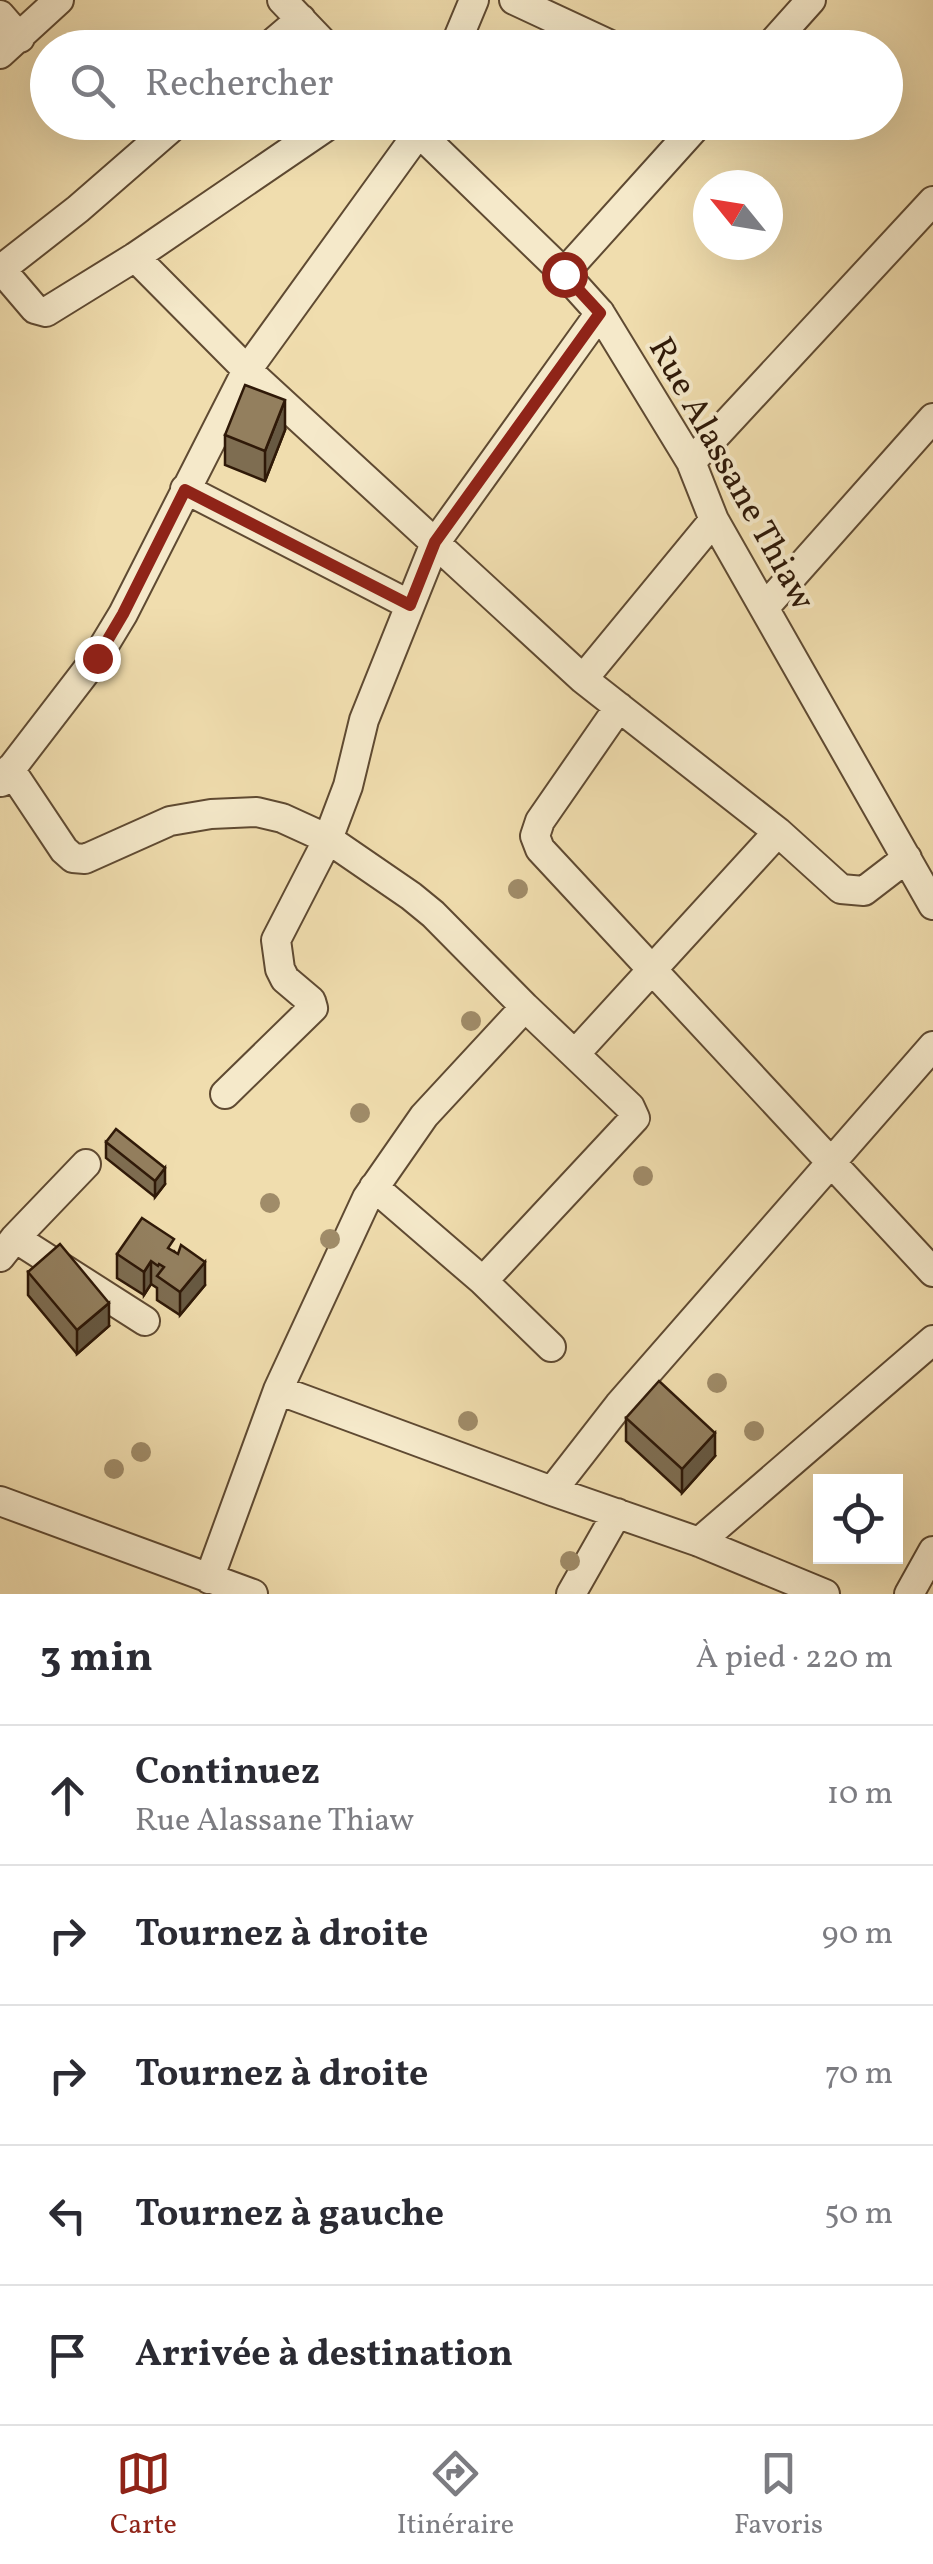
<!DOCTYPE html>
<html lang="fr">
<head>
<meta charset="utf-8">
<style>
	:root { --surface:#fff; --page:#f7f7f7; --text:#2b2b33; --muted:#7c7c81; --line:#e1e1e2; --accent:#8f2418 }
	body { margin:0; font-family:Vollkorn,serif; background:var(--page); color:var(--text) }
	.controls { position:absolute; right:30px; bottom:30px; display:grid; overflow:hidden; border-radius:0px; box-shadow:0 10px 40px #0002 }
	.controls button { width:90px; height:90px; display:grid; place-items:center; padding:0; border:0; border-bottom:2px solid var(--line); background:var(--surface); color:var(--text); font:50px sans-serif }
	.compass { position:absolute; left:693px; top:170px; width:90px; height:90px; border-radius:50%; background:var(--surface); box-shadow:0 10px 40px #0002; rotate:300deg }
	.stop { position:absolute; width:30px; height:30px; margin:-22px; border:8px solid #8f2418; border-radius:50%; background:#fff }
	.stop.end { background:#8f2418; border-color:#fff; box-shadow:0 2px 10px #0008 }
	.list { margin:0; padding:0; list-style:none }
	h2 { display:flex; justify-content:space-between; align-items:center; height:130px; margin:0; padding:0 40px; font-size:42px }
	h2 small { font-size:32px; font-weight:400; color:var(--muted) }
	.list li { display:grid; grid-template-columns:65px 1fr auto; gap:30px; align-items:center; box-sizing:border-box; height:140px; padding:0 40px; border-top:2px solid var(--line) }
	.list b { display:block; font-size:38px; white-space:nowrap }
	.list p { margin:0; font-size:32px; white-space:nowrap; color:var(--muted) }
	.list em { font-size:32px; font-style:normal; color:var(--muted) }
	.icon { flex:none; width:55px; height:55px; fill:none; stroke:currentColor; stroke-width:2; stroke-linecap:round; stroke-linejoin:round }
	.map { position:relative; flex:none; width:933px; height:1594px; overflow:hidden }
	.search { position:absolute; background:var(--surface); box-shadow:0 10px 40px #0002; left:30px; right:30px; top:30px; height:110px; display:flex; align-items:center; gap:25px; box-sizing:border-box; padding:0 35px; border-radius:55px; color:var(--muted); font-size:38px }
	.sheet { height:830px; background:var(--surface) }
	nav { display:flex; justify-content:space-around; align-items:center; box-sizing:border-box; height:140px; border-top:2px solid var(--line); background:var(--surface); font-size:28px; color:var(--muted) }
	nav a { display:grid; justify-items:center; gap:5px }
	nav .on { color:var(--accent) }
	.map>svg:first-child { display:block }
</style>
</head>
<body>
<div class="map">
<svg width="933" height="1594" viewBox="0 0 933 1594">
	<rect width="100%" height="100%" fill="#f0ddae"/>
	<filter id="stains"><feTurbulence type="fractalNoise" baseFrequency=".002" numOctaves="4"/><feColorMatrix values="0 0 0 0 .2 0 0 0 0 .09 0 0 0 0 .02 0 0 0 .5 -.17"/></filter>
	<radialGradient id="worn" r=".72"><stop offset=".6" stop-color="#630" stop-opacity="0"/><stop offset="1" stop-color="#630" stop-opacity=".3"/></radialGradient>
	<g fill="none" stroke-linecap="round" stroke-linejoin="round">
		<g stroke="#5f4a32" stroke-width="32">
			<path id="minor" d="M282 0 328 48
				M514 0 617 48
				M0 15 20 38
				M267 48 301 19
				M454 48 474 0
				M768 48 811 0
				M0 54 59 0
				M408 122 564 273 600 313 691 462 714 520 933 905
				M135 257 247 370 583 679 778 832 841 889 864 891 907 858
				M0 268 35 309 46 312 135 257 333 122
				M0 270 78 209 178 122
				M564 273 700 122
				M691 462 933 201
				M185 489 410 605
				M765 607 933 418
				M583 679 714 520
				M619 707 540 821 535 836 540 849 933 1272
				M10 769 64 850 73 858 85 859 170 821 211 814 257 812 282 818 328 839 411 896 433 914 525 1007 630 1107 635 1118 483 1281 374 1187
				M1 782 97 657 123 614 247 370 419 132 423 122
				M575 1054 778 832
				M225 1094 313 1008 311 1001 285 979 280 969 276 940 328 839 348 786 364 720 435 543 600 313
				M15 1238 145 1321
				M0 1257 15 1238 86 1164
				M483 1281 551 1347
				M278 1390 552 1491 699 1542 825 1594
				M552 1491 619 1405 933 1046
				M0 1501 253 1594
				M699 1542 933 1340
				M209 1579 278 1390 367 1198 424 1116 525 1007
				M571 1594 617 1513
				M909 1594 933 1551"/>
		</g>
		<use href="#minor" stroke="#f5e9ca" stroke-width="28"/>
	</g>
	<g fill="#a08c69">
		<circle cx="518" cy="889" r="10"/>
		<circle cx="471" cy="1021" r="10"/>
		<circle cx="360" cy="1113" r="10"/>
		<circle cx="643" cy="1176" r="10"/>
		<circle cx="270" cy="1203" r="10"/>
		<circle cx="330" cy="1239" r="10"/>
		<circle cx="717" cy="1383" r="10"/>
		<circle cx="468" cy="1421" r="10"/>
		<circle cx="754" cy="1431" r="10"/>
		<circle cx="141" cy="1452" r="10"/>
		<circle cx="114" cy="1469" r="10"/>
		<circle cx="570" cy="1561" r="10"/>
	</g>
	<path fill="#7e6d51" stroke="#2f1908" stroke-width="2.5" d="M285 430 265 481 225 465V435Z
		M106 1142 165 1184 155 1197 106 1158Z
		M174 1251 205 1285 180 1315 157 1300V1288L151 1284 144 1295 117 1278V1254Z
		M28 1272 109 1326 77 1354 28 1295Z
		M626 1418 715 1456 682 1493 626 1441Z"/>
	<path fill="#675942" stroke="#2f1908" stroke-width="2.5" d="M285 400V430L265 481V451Z
		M165 1168V1184L155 1197V1181Z
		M151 1261V1284L144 1295V1272Z
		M205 1262V1285L180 1315V1292Z
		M109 1303V1326L77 1354V1330Z
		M715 1433V1456L682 1493V1469Z"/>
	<path fill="#937f5e" stroke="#2f1908" stroke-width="2.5" d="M245 385 285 400 265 451 225 435Z
		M116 1129 165 1168 155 1181 106 1142Z
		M142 1218 174 1239 168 1248 178 1254 181 1245 205 1262 180 1292 157 1276 164 1267 159 1264 158 1266 151 1261 144 1272 117 1254Z
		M60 1244 109 1303 77 1330 28 1272Z
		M659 1381 715 1433 682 1469 626 1418Z"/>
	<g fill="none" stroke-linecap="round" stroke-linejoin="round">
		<path stroke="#8f2418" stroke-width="12" d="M97 658 123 614 185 490 410 605 435 542 600 313 564 274"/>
	</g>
	<g text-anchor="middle" stroke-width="8" stroke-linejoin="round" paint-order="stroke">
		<g font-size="35" fill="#2f1908" stroke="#f5e9ca">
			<text transform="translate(733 473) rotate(61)" y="12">Rue Alassane Thiaw</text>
		</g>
	</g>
	<rect width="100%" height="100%" filter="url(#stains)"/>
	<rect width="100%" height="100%" fill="url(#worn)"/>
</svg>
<div class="controls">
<button><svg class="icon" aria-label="locate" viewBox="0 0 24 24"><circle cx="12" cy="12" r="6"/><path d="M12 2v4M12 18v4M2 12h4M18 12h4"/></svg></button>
</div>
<svg class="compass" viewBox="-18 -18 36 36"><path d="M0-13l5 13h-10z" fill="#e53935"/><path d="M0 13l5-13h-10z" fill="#7c7c81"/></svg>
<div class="stop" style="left:564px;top:274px"></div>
<div class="stop end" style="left:97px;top:658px"></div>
<div class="search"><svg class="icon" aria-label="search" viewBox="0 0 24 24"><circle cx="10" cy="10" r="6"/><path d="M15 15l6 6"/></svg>Rechercher</div>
</div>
<section class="sheet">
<h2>3 min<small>À pied · 220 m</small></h2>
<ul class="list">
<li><svg class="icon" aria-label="ahead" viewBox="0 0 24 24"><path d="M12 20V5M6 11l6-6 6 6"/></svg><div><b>Continuez</b><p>Rue Alassane Thiaw</p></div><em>10 m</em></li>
<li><svg class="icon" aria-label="right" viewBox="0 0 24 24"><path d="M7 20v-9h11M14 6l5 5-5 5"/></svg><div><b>Tournez à droite</b></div><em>90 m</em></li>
<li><svg class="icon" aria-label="right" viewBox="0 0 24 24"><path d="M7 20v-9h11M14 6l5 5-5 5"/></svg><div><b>Tournez à droite</b></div><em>70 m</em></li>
<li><svg class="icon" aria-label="left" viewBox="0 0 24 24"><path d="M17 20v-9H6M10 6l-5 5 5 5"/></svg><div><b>Tournez à gauche</b></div><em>50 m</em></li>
<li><svg class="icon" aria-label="arrive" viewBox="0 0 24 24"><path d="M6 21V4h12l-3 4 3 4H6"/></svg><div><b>Arrivée à destination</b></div></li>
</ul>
</section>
<nav>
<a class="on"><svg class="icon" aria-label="map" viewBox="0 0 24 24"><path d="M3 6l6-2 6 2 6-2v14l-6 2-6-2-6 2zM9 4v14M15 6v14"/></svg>Carte</a>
<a><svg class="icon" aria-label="directions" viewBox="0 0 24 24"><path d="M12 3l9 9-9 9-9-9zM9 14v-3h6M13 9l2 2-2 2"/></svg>Itinéraire</a>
<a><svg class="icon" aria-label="saved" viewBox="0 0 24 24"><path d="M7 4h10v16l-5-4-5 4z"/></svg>Favoris</a>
</nav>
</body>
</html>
